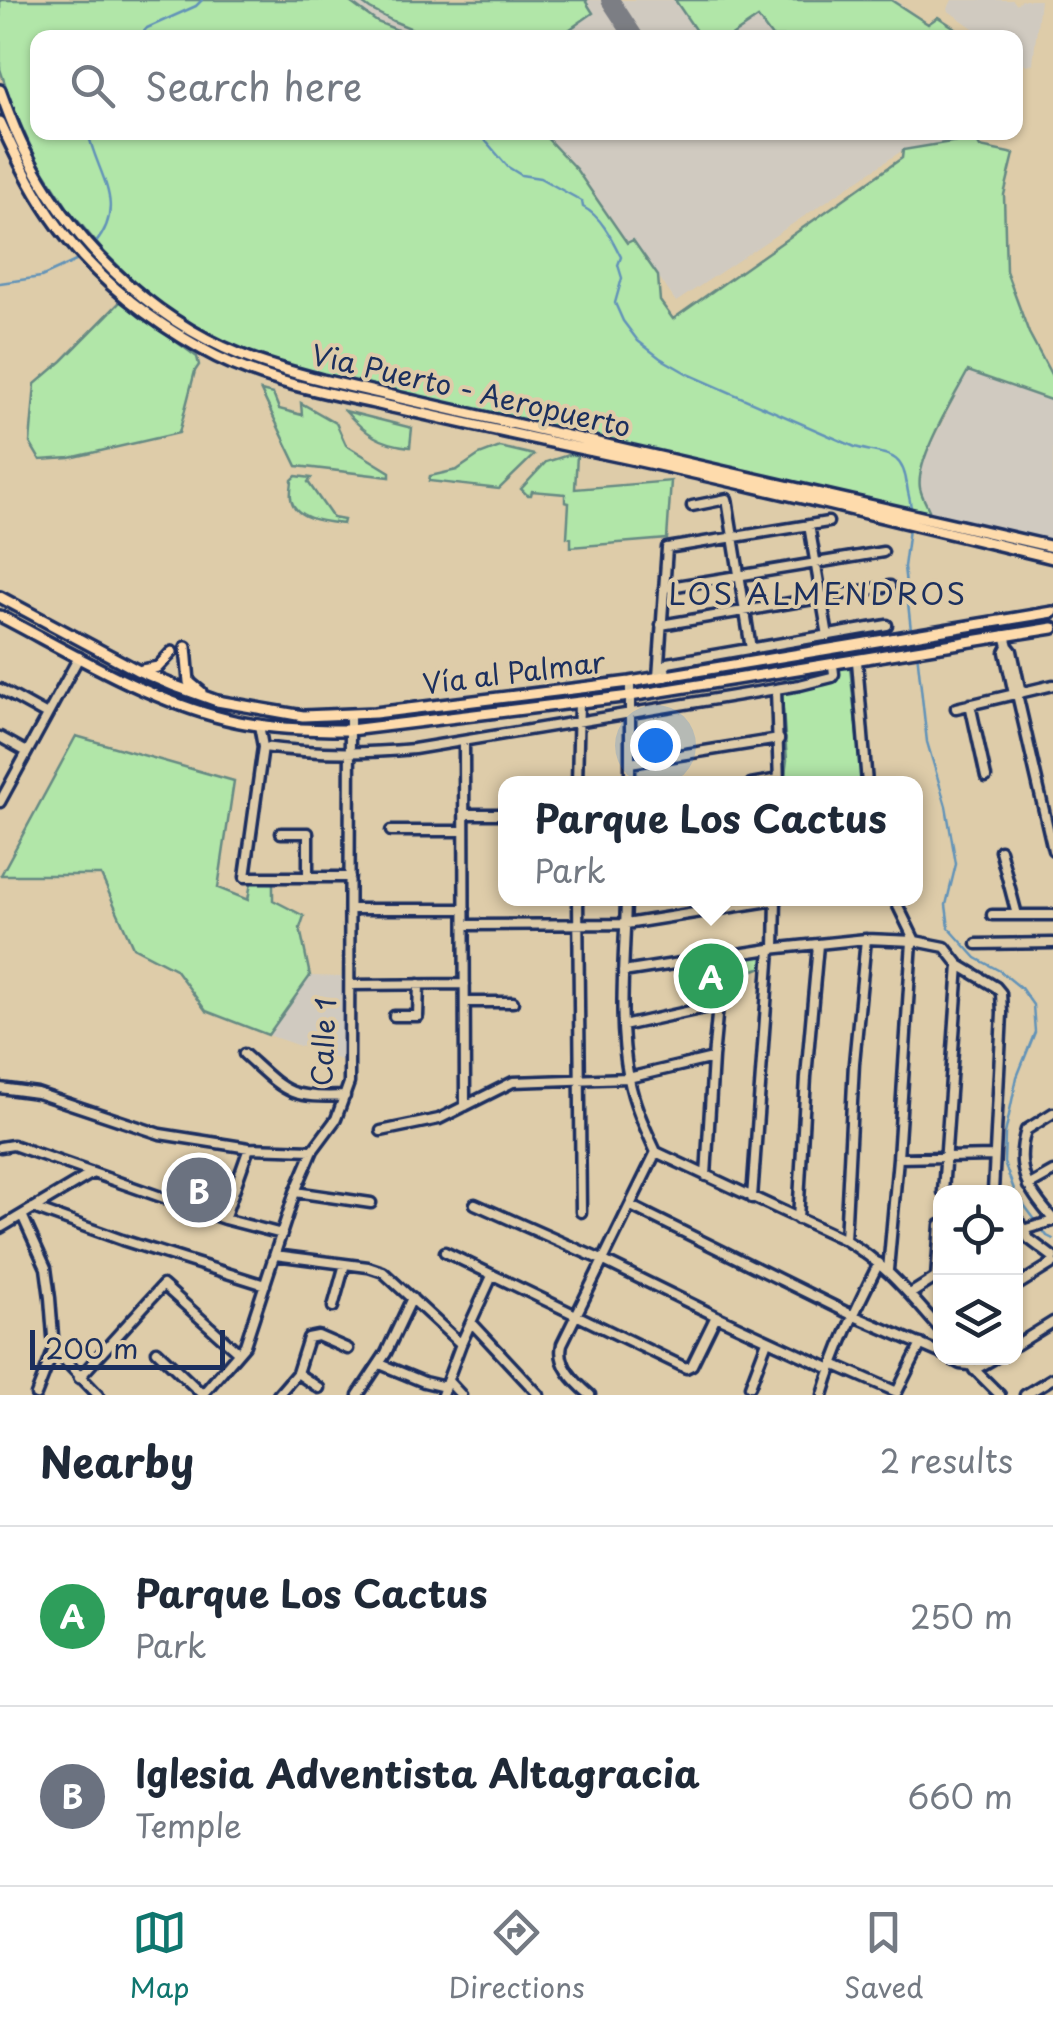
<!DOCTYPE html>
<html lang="en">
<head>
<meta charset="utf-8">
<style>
	:root { --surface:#fff; --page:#f2f2f3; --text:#1f2937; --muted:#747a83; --line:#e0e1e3; --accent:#0f766e }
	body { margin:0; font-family:"Playpen Sans",sans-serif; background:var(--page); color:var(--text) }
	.controls { position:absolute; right:30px; bottom:30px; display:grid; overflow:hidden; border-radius:20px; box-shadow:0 2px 8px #0004 }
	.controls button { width:90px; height:90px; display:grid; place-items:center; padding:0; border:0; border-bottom:2px solid var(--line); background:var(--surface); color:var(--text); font:50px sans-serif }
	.scale { position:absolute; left:30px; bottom:25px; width:195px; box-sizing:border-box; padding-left:10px; border:5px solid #1b2f5e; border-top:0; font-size:28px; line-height:35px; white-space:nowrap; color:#1b2f5e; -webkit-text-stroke:8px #decca9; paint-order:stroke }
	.you { position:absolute; left:655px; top:745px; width:35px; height:35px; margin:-25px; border:8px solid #fff; border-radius:50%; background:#1a73e8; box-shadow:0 0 0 15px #1a73e833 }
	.badge { display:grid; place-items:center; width:65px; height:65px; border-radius:50%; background:var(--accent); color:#fff; font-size:32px; font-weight:700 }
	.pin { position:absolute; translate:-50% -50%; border:5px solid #fff; box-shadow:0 2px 10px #0006 }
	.popup { position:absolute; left:498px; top:776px; width:425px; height:130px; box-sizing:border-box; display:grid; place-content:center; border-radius:20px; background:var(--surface); filter:drop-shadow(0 2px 8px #0005); font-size:32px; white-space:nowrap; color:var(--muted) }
	.popup b { font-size:38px; color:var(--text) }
	.popup::after { content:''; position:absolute; left:50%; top:100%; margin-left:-20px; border:20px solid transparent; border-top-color:var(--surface) }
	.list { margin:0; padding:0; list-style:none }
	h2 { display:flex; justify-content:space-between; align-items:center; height:130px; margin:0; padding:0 40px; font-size:42px }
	h2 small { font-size:32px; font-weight:400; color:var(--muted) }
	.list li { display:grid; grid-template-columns:65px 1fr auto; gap:30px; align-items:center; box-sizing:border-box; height:180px; padding:0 40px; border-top:2px solid var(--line) }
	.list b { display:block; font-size:38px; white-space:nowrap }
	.list p { margin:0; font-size:32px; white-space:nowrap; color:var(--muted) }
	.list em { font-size:32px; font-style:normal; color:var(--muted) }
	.icon { flex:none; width:55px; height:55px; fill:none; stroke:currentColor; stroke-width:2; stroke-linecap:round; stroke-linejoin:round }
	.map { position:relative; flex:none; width:1053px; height:1395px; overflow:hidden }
	.search { position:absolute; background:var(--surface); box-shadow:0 2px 8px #0004; left:30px; right:30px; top:30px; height:110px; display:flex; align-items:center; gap:25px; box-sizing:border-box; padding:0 35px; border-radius:20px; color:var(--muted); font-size:38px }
	.sheet { height:490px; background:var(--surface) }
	nav { display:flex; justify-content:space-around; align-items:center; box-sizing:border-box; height:140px; border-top:2px solid var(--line); background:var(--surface); font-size:28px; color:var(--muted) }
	nav a { display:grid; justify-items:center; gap:5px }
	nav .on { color:var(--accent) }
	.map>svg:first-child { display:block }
</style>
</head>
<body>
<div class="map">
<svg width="1053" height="1395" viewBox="0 0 1053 1395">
	<rect width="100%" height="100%" fill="#decca9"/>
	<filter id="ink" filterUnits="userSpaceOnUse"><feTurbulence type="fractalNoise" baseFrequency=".01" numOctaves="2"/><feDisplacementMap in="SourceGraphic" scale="20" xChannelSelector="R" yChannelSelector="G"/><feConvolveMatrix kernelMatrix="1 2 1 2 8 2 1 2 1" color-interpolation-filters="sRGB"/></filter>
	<g filter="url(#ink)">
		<path fill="#d0cac0" d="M210 0H895L928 24 938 17 969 37 176 38Z
			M952 0H1013L1016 4 1022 0H1040L1033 64 1026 65 1016 58V38L986 37 947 10Z
			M980 132 981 137 903 150 676 302 634 241 627 244 576 169 542 133Z
			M968 371 1053 401V542L926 512 929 510 927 505 920 488V466Z
			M310 976 346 977V1062L268 1035Z"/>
		<path fill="#b1e6a8" stroke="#668a83" stroke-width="2.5" d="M0 0H347L377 22 415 37 38 38V132L542 133 576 169 627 243 633 240 658 276 660 301 673 319 902 158 903 150 975 138 980 147 1014 154 1004 195 1006 271 1029 333 1053 378V401L968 371C954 397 915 461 920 488 921 495 926 503 929 510L926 512 425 399 299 368 259 357 208 334 175 315 141 288 105 253 69 210 36 159 12 105 0 69Z
			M358 0H587L586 2 593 13 570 29 575 37H443L417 31 393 21 370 9Z
			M675 0H891L928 24 938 17 969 37H772L758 18 730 37H700Z
			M121 301 197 357 199 365 195 371 179 433 70 458 40 460 30 443 35 384 62 361Z
			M261 391 273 394 279 409 302 415 301 403 336 423 346 445 390 472V477L297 466Z
			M345 411 412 428 410 447C380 444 366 434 345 411Z
			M500 447 534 455 499 489 429 481 430 476 457 470 479 455Z
			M568 455H577L575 489 671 481 667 539 571 547V538L567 537 569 503 565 502V494L532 491 531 495H527L521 489 546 462Z
			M296 476 311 478 308 482 333 518 344 520 343 524C327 522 294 520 291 498 290 492 292 486 292 480Z
			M850 667 862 783H784L787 760 781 686 786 678Z
			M76 736 234 781 218 888 248 900 251 882 273 883V900L304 916 300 928 310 976 268 1035 206 1011 175 969 133 947 101 875H1Z
			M763 956 762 967 714 985 688 988 684 968Z"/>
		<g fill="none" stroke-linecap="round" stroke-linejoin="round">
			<path stroke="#6293b8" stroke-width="2.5" d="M138 38 147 28 196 6 202 0
				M88 132C97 175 128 204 95 244
				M478 132 508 167 521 175 540 178 582 201 583 207C601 216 612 239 621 257L618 265 622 278 615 303 623 321 638 341 660 358 688 374 855 447C884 456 903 449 907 486 908 495 911 501 911 511
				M0 283 41 277 78 260
				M909 529 904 567 911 630
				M917 652 927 742 946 806 956 864 946 905 949 928 976 958 1000 971 1021 988 1033 1005 1035 1032 1017 1077 1005 1134 1004 1163 1015 1192
				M1016 1194 1047 1236 1053 1239"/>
			<path stroke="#7c7e84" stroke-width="18" d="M610 0 635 38"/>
			<g stroke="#1b2f5e" stroke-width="15">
				<path id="minor" d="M692 506 727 499 751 649
					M809 525 828 636
					M664 588 883 552
					M661 625 890 586
					M1005 635 1008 646 1012 651 1021 693
					M1008 646 1005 652 1014 694
					M857 661 867 784
					M658 677 667 548 828 522
					M666 677 665 667 668 663 887 625
					M0 689 47 715
					M776 689 779 784
					M1017 694 1053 850
					M970 704 986 777
					M956 708 1053 685
					M259 725 263 747 245 877H350
					M0 737 27 752
					M464 741 465 1106
					M263 747C314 754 363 754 414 749L800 685 832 677 834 674 833 665
					M630 763 779 739
					M577 784 579 702
					M630 784V682
					M751 784 779 779
					M0 802 79 657
					M464 814H506
					M391 831H464
					M281 833H308V877
					M1000 850 1017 915
					M578 898 581 1212
					M626 898C625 959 617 1019 629 1079 634 1105 645 1128 656 1152L845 1240C887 1265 908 1293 940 1329
					M894 898 915 941
					M350 909H465
					M992 915H1053
					M465 925 626 924 776 900
					M977 944 1053 943
					M775 949 776 898
					M623 972 770 949 866 939 915 941 945 947 959 965 996 987 1001 993 1002 1013 993 1192
					M350 985 465 984
					M465 1002H513
					M394 1016H418L419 984
					M623 1026 718 1005
					M244 1054C285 1091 287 1099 345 1096
					M0 1088 37 1093 160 1134 249 1148 313 1150
					M1053 1113 1026 1130C1014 1169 1028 1191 1053 1219
					M381 1131 439 1119 513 1082 628 1078 713 1058
					M0 1147 13 1145 224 1219 282 1234
					M898 1158 993 1156
					M706 1176 713 1058 720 984
					M1028 1186 1053 1172
					M295 1192 371 1203
					M943 1192 959 965
					M752 1198 770 949
					M475 1204 604 1261 716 1316 831 1369
					M631 1206 852 1315 940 1353
					M33 1208 122 1240 265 1285
					M22 1215 46 1268 50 1298 54 1349 36 1395
					M1016 1217 1029 1239 1053 1257
					M224 1219 249 1148
					M798 1219 806 1077 818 945
					M0 1228 91 1174
					M1016 1232 1053 1221
					M845 1240 854 1063 866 939
					M445 1252 686 1368 692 1365 716 1316
					M275 1255 368 1267 383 1272 461 1344
					M888 1270 898 1158 912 941
					M936 1278 940 1225
					M1016 1286 1053 1263
					M910 1294 940 1275
					M333 1307 345 1264
					M471 1322 539 1395
					M1016 1345 1053 1322
					M54 1349 98 1395
					M157 1351 203 1395
					M949 1358 960 1364 969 1365
					M963 1358 1000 1395
					M380 1364 424 1382 445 1387
					M833 1364 897 1392 921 1344
					M974 1370 995 1358
					M297 1373 319 1388
					M79 1378 163 1285 238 1352
					M448 1381 461 1395
					M750 1386 767 1341
					M202 1395 245 1345 295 1192 313 1150 336 1119 349 1083 350 715
					M278 1395 297 1373 308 1338 318 1336 348 1349
					M358 1395 386 1353 412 1298
					M442 1395 461 1344 492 1276
					M590 1395C575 1382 557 1365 562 1344L656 1152
					M823 1395C837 1348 857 1306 879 1263
					M1025 1395 1053 1378"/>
			</g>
			<g stroke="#1b2f5e" stroke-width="16">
				<path id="major" d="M0 90C7 109 14 129 23 147 68 239 147 317 241 355 268 366 295 373 322 380L1053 547
					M0 122C15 154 30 186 50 215 88 271 143 316 202 349 254 379 317 391 374 403 441 418 507 433 574 447 734 480 894 520 1053 558
					M0 597 137 670 175 686 217 701 303 716 375 713 630 682 1053 612
					M0 616C71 653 148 700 226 719 266 729 309 730 350 730L630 696 1053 628
					M186 647 189 682 201 692
					M142 670 158 667 172 652"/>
			</g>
			<use href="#minor" stroke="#decca9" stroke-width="8"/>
			<use href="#major" stroke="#fedbac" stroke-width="9"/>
		</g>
	</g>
	<g text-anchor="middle" stroke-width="8" stroke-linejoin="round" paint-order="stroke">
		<g font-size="28" fill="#1b2f5e" stroke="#decca9">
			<text transform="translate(471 391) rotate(13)" y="10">Via Puerto - Aeropuerto</text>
			<text transform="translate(514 673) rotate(-7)" y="10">Vía al Palmar</text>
			<text transform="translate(324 1042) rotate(-87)" y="10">Calle 1</text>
		</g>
		<g font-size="30" letter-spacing="2.5" fill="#1b2f5e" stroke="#decca9">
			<text x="818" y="605">LOS ALMENDROS</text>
		</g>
	</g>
</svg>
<div class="controls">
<button><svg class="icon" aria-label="locate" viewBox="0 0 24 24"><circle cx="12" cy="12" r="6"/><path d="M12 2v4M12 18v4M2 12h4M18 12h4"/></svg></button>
<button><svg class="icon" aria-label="layers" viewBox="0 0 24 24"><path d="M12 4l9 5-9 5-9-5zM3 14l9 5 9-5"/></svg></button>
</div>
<div class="scale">200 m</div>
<div class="you"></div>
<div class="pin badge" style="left:711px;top:976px;background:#2e9e5b">A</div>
<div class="popup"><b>Parque Los Cactus</b>Park</div>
<div class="pin badge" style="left:199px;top:1190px;background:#6b7280">B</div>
<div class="search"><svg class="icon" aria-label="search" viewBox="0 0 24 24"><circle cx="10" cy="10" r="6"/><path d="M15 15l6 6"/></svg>Search here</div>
</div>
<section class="sheet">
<h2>Nearby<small>2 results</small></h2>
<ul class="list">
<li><span class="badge" style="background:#2e9e5b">A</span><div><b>Parque Los Cactus</b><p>Park</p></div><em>250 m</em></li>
<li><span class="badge" style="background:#6b7280">B</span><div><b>Iglesia Adventista Altagracia</b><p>Temple</p></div><em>660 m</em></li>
</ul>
</section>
<nav>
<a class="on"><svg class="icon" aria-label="map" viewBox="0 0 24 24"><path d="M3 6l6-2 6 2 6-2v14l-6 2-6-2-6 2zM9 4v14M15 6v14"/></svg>Map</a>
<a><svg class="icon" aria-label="directions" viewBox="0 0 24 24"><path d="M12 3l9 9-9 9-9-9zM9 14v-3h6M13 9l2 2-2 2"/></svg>Directions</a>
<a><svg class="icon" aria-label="saved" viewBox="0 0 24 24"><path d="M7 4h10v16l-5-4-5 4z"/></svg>Saved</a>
</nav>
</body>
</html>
